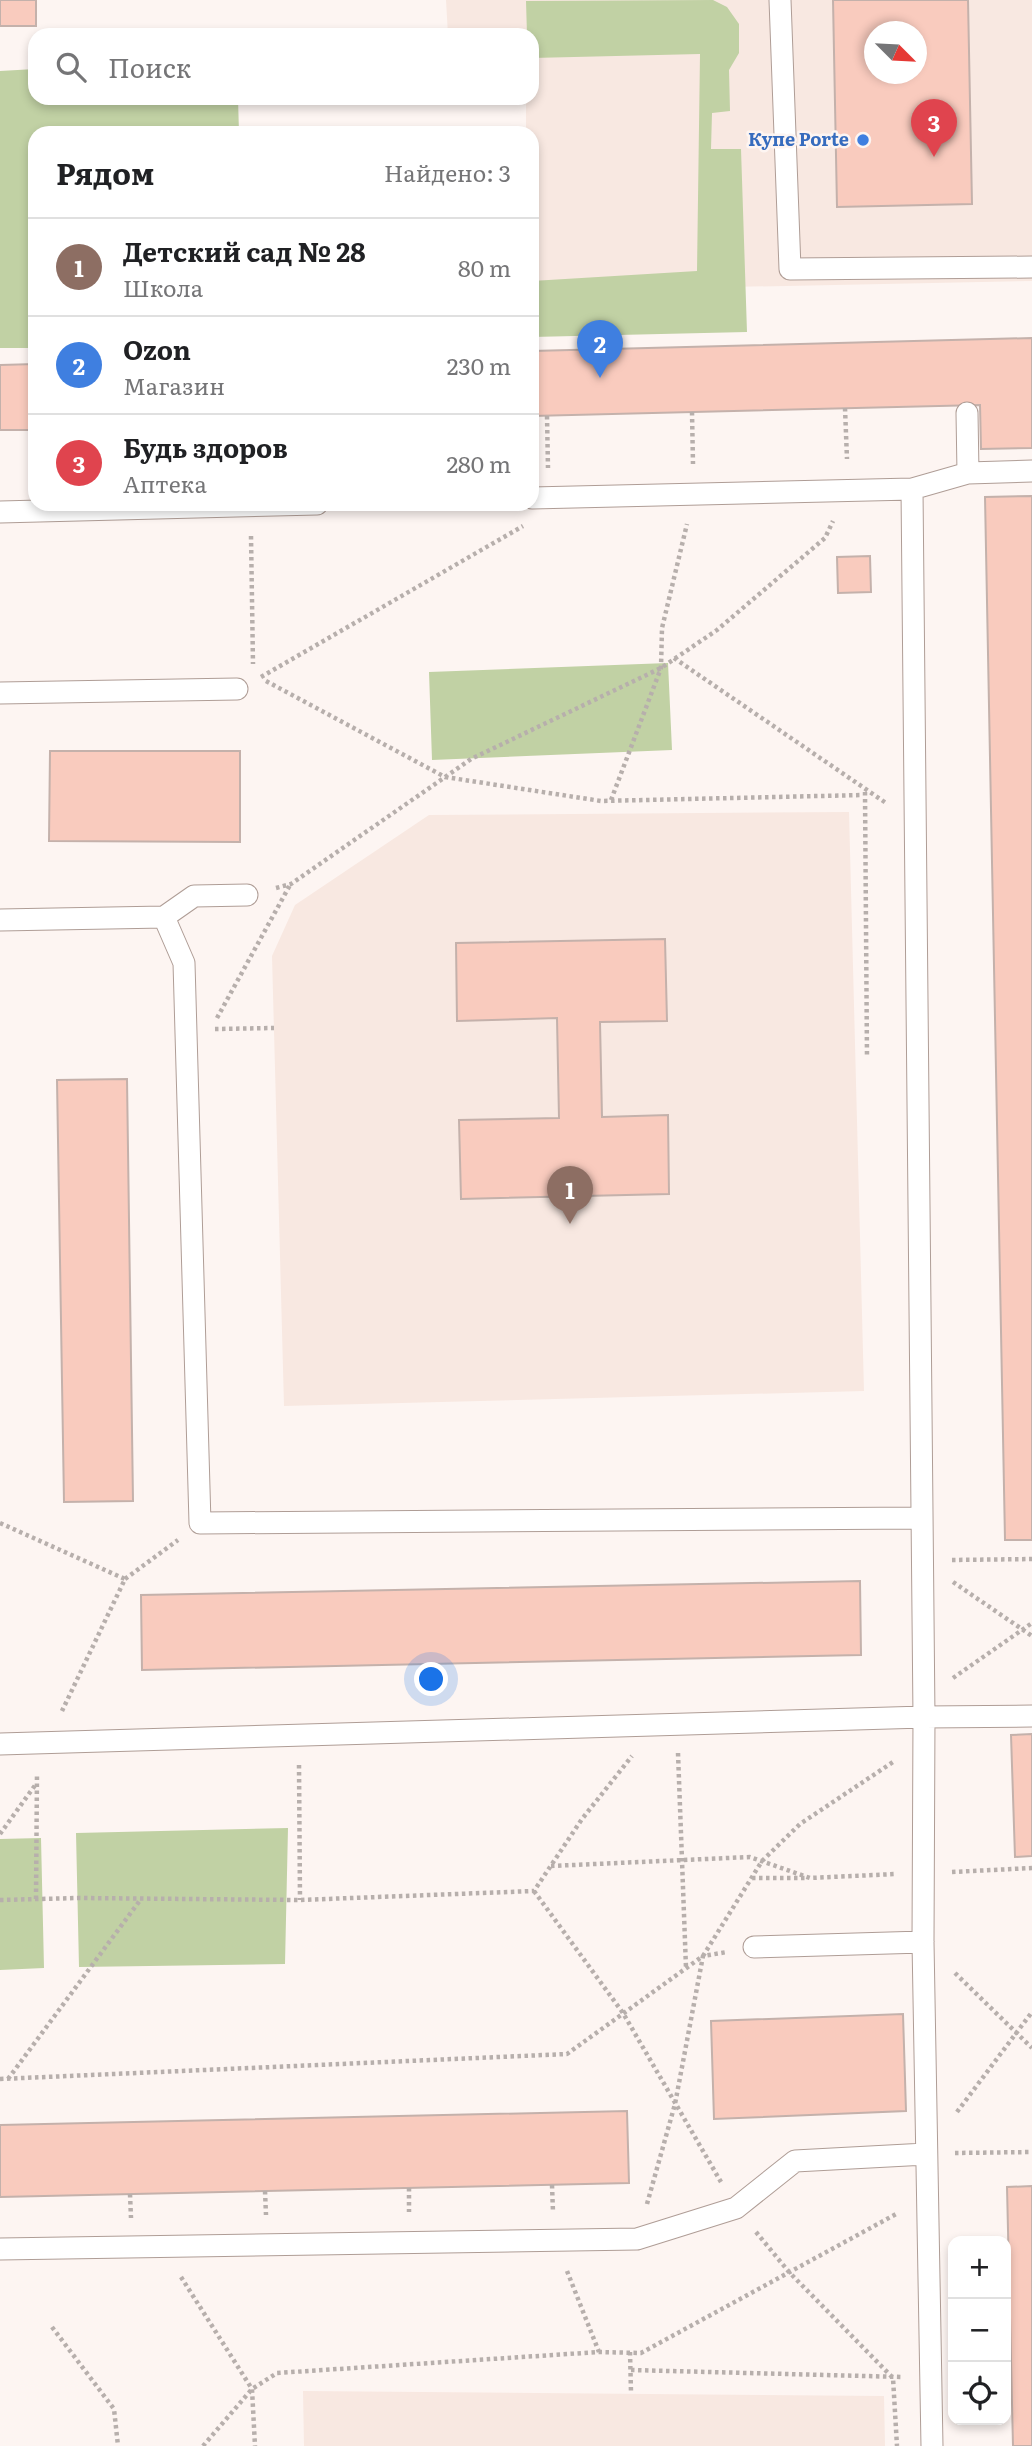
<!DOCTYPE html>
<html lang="ru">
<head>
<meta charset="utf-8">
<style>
	:root { --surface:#fff; --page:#f6f6f6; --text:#202124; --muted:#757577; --line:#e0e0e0; --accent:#997520 }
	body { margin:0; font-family:Literata,serif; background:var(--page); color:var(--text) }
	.controls { position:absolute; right:21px; bottom:21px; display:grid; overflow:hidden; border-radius:14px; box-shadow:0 4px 10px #0003 }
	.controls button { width:63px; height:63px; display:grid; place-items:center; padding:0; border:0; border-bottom:2px solid var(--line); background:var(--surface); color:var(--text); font:35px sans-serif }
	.compass { position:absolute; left:864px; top:21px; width:63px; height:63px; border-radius:50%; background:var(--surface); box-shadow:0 4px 10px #0003; rotate:114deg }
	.you { position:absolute; left:432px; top:1680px; width:24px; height:24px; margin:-18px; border:5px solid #fff; border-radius:50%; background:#1a73e8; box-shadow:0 0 0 10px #1a73e833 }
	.badge { display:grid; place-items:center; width:46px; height:46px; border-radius:50%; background:var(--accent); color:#fff; font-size:23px; font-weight:700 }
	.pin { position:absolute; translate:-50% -58px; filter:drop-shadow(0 2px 4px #0008) }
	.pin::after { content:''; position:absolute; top:37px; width:24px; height:21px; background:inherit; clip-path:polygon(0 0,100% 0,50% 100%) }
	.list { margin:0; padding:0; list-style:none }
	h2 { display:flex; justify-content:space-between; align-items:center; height:91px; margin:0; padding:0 28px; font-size:30px }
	h2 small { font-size:23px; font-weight:400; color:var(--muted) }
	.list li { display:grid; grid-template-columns:46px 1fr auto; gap:21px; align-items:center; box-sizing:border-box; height:98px; padding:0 28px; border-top:2px solid var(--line) }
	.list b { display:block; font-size:26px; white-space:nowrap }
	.list p { margin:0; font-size:23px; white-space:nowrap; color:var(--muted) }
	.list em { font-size:23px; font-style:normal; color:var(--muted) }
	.icon { flex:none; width:38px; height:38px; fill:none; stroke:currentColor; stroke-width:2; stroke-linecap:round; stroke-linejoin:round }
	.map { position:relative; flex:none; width:1032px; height:2446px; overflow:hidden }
	.search { position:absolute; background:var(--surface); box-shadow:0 4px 10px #0003; left:28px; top:28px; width:511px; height:77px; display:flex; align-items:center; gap:18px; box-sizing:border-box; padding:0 24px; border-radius:21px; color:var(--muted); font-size:26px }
	.panel { position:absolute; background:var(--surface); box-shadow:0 4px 10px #0003; left:28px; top:126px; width:511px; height:385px; border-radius:21px }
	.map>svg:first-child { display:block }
</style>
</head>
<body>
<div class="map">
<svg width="1032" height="2446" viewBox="0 0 1032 2446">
	<rect width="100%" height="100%" fill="#fdf5f2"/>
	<path fill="#f8e8e1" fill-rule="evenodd" d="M446 0H1032V281L532 291V133H526V101L451 103V98H532V35H448ZM874 32H916V74H874Z
		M849 812 864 1391 284 1406 272 956 295 905 429 815Z
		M303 2391 884 2396 885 2446H304Z"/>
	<path fill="#c1d1a4" d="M713 0 727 7 739 24V53L729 70 730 111 712 113 711 149H741L747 332 532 337V281L697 271 700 54 532 58V35H527L526 1Z
		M35 69V98H238L239 133H35V348H0V71Z
		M668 663 672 750 432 760 429 672Z
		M288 1828 285 1964 79 1967 76 1833Z
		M41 1838 44 1968 0 1970V1839Z"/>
	<path fill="#f9cbbe" stroke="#c4b1ab" stroke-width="2" fill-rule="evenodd" d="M0 0H36V26H0Z
		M833 0H968L972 204 837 207ZM874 32H916V74H874Z
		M1032 338V448L981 449 980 405 532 416V351Z
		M35 364V430H0V365Z
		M1032 496V1540H1005L985 497Z
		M870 556 871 592 838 593 837 557Z
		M50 751H240V842L49 841Z
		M665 939 667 1021 600 1022 602 1117 668 1115 669 1194 461 1199 459 1120 559 1118 557 1018 457 1021 456 943Z
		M127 1079 133 1501 64 1502 57 1080Z
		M860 1581 861 1655 142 1670 141 1595Z
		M1032 1734V1856L1015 1857 1011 1735Z
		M903 2014 906 2111 714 2119 711 2021Z
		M627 2111 629 2183 0 2197V2125Z
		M1032 2186V2446H1013L1007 2187Z"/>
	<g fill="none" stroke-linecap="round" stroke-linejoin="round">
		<g stroke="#af9d96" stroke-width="23">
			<path id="service" d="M780 0 790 269 1032 267
				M967 413 968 473
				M912 489 924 1717 923 1942 932 2446
				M532 498 912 489 968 473 1032 471
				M0 512 317 504
				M0 693 237 689
				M164 917 184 963 200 1523 921 1518
				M0 920 164 917 194 896 247 895
				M0 1744 924 1717 1032 1716
				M754 1947 923 1942
				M0 2249 637 2239 736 2208 795 2161 926 2154"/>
		</g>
		<path stroke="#b7afac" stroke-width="4.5" stroke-dasharray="3.5 3.5" stroke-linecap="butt" d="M845 408 847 459
			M692 412 693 464
			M547 416 548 468
			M251 536 253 664
			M674 658 886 803
			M261 677 523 526
			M266 681 445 777 601 801 863 795
			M865 792 867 1057
			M611 800 661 668 662 628 687 524
			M276 888 291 884 471 759 661 668 717 630 825 538 833 521
			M217 1018 290 885
			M215 1029 274 1028
			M0 1523 125 1579 62 1711
			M952 1560 1032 1559
			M125 1579 178 1540
			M953 1582 1032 1636
			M953 1678 1032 1623
			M678 1753 686 1968
			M299 1765 300 1900
			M0 1834 36 1784
			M551 1866 750 1857 810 1878 895 1874
			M952 1872 1032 1868
			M752 1878H806
			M534 1891 623 2013 721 2182
			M36 1899 37 1773
			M0 1900 78 1898 300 1900 534 1891 582 1819 632 1756
			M955 1973 1032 2048
			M0 2079 567 2054 703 1956 762 1861 800 1824 893 1762
			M8 2079 141 1899
			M957 2112 1032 2012
			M955 2153 1032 2152
			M552 2185 553 2212
			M409 2188V2212
			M265 2191 266 2215
			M130 2194 131 2218
			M647 2204 675 2104 703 1956 727 1952
			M756 2232 789 2272 893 2378 897 2446
			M567 2271 599 2352
			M181 2277 252 2389 255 2446
			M52 2327 114 2409 118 2446
			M630 2352 631 2392
			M631 2370 903 2377
			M203 2446 252 2389 277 2373 599 2352 641 2353 898 2213"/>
		<use href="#service" stroke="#fff" stroke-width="21"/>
	</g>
	<circle fill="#3f7fe0" stroke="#fdf5f2" stroke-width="2.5" cx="863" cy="140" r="7"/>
	<g text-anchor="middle" stroke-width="5" stroke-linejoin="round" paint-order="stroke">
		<g font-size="18" font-weight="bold" fill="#366cbe" stroke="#fdf5f2" text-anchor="end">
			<text x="849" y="146">Купе Porte</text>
		</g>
	</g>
</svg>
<div class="controls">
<button>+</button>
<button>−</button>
<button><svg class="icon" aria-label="locate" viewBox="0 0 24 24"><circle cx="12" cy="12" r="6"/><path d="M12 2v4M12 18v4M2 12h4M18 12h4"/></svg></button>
</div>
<svg class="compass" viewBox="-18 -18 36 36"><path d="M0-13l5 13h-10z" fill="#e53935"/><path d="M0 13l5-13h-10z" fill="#757577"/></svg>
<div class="you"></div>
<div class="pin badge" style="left:570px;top:1224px;background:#8d6e63">1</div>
<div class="pin badge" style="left:600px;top:378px;background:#3f7fe0">2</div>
<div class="pin badge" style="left:934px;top:157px;background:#e0444e">3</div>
<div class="search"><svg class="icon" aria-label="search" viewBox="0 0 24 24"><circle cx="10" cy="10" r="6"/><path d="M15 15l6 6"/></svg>Поиск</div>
<section class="panel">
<h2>Рядом<small>Найдено: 3</small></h2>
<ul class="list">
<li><span class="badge" style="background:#8d6e63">1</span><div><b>Детский сад № 28</b><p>Школа</p></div><em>80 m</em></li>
<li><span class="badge" style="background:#3f7fe0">2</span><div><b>Ozon</b><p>Магазин</p></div><em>230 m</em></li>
<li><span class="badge" style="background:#e0444e">3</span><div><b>Будь здоров</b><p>Аптека</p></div><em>280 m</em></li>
</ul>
</section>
</div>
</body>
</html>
